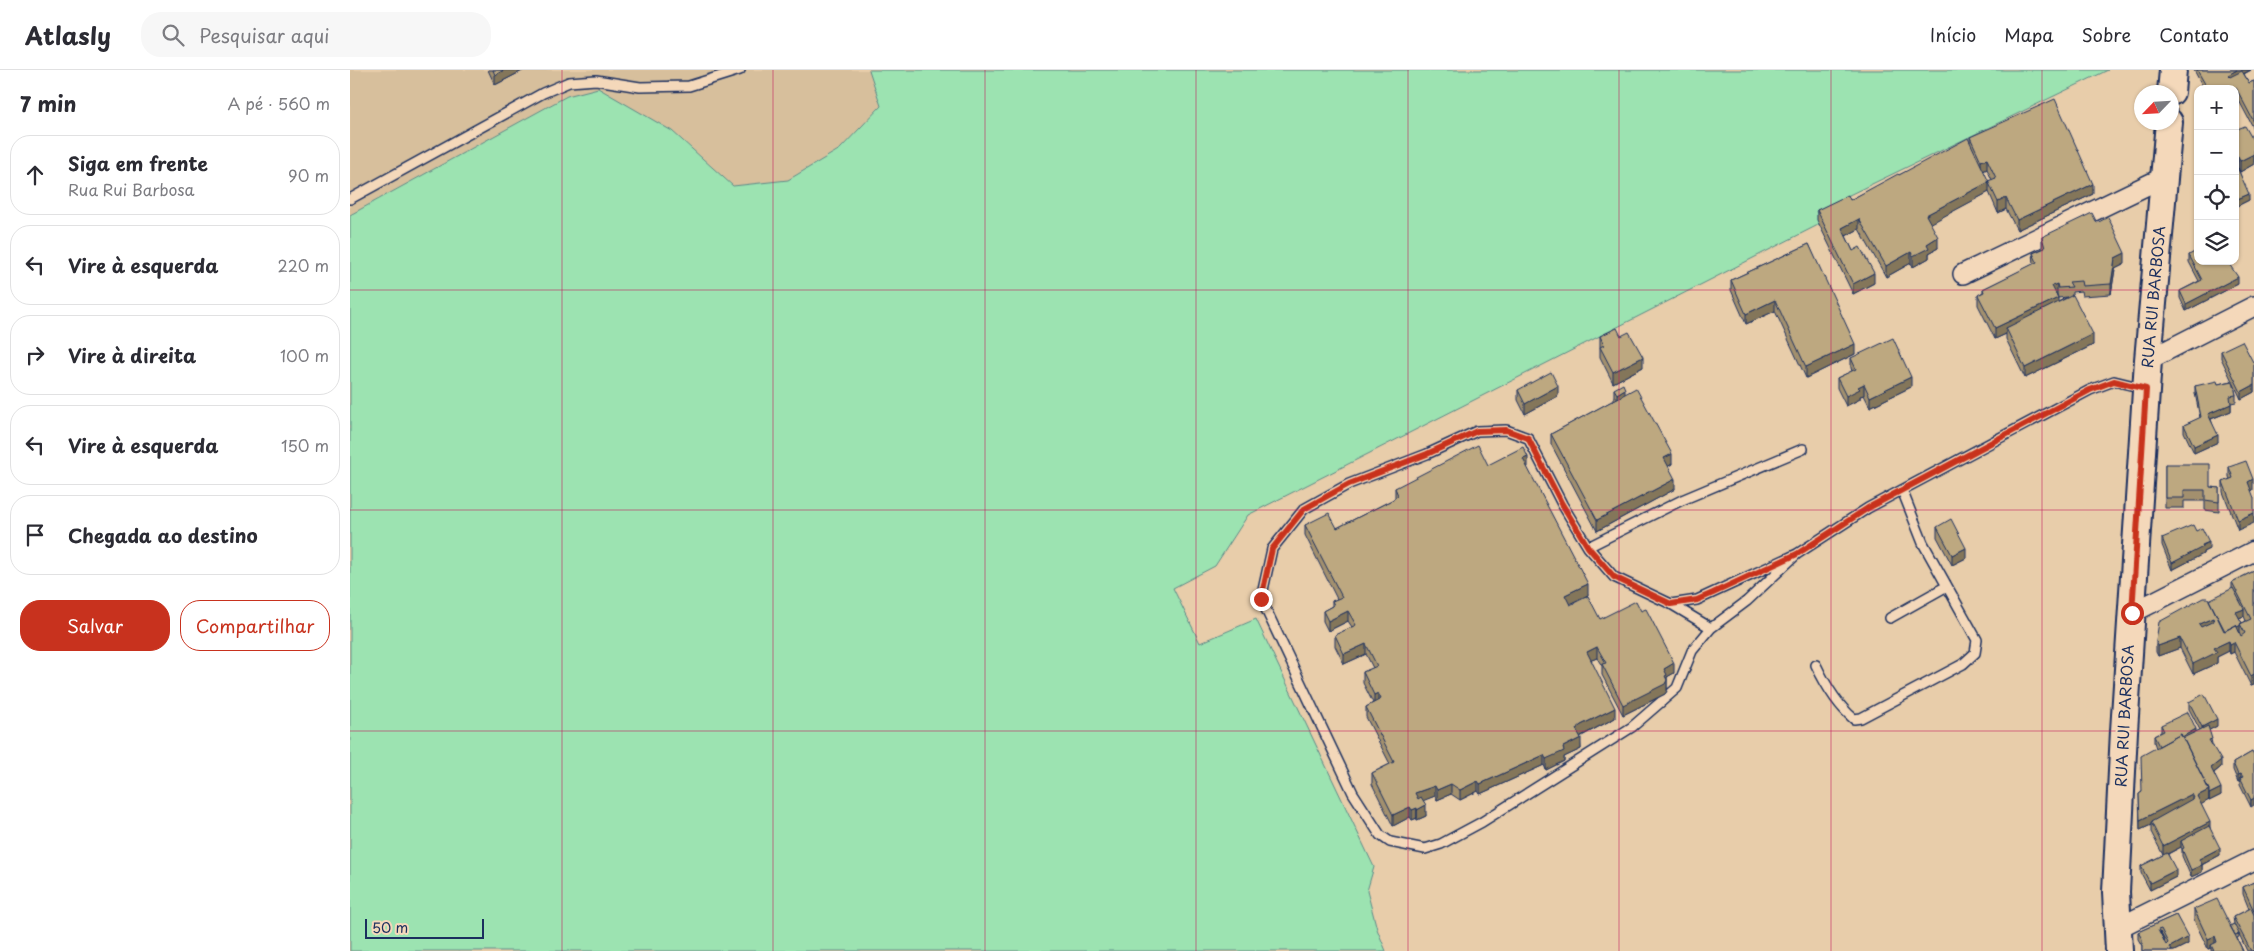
<!DOCTYPE html>
<html lang="pt">
<head>
<meta charset="utf-8">
<style>
	:root { --surface:#fff; --page:#f7f7f7; --text:#2b2b33; --muted:#7c7c81; --line:#e1e1e2; --accent:#c8321e }
	body { margin:0; font-family:"Playpen Sans",sans-serif; background:var(--page); color:var(--text) }
	.controls { position:absolute; right:15px; top:15px; display:grid; overflow:hidden; border-radius:10px; box-shadow:0 1px 4px #0004 }
	.controls button { width:45px; height:45px; display:grid; place-items:center; padding:0; border:0; border-bottom:1px solid var(--line); background:var(--surface); color:var(--text); font:25px sans-serif }
	.compass { position:absolute; left:1784px; top:15px; width:45px; height:45px; border-radius:50%; background:var(--surface); box-shadow:0 1px 4px #0004; rotate:245deg }
	.scale { position:absolute; left:15px; bottom:12px; width:119px; box-sizing:border-box; padding-left:5px; border:2px solid #1b2f5e; border-top:0; font-size:14px; line-height:18px; white-space:nowrap; color:#1b2f5e; -webkit-text-stroke:4px #f4d8ba; paint-order:stroke }
	.stop { position:absolute; width:15px; height:15px; margin:-11px; border:4px solid #c8321e; border-radius:50%; background:#fff }
	.stop.end { background:#c8321e; border-color:#fff; box-shadow:0 1px 5px #0008 }
	.list { margin:0; padding:0; list-style:none }
	h2 { display:flex; justify-content:space-between; align-items:center; height:65px; margin:0; padding:0 20px; font-size:21px }
	h2 small { font-size:16px; font-weight:400; color:var(--muted) }
	.list li { display:grid; grid-template-columns:32px 1fr auto; gap:15px; align-items:center; box-sizing:border-box; height:80px; margin:0 10px 10px; padding:0 10px; border:1px solid var(--line); border-radius:20px }
	.list b { display:block; font-size:19px; white-space:nowrap }
	.list p { margin:0; font-size:16px; white-space:nowrap; color:var(--muted) }
	.list em { font-size:16px; font-style:normal; color:var(--muted) }
	.actions { display:flex; gap:10px; padding:15px 20px }
	.actions a { flex:1; padding:11px 0; border:1px solid var(--accent); border-radius:20px; text-align:center; font-size:18px; color:var(--accent) }
	.actions .main { background:var(--accent); color:#fff }
	.icon { flex:none; width:28px; height:28px; fill:none; stroke:currentColor; stroke-width:2; stroke-linecap:round; stroke-linejoin:round }
	.map { position:relative; flex:none; width:1904px; height:881px; overflow:hidden }
	header { display:flex; align-items:center; gap:30px; box-sizing:border-box; height:70px; padding:0 25px; background:var(--surface); border-bottom:1px solid var(--line) }
	header strong { font-size:24px }
	nav { display:flex; gap:28px; margin-inline-start:auto; font-size:18px }
	.search { width:350px; height:45px; background:var(--page); display:flex; align-items:center; gap:12px; box-sizing:border-box; padding:0 18px; border-radius:20px; color:var(--muted); font-size:19px }
	main { display:flex }
	aside { flex:1; background:var(--surface) }
	.map>svg:first-child { display:block }
</style>
</head>
<body>
<header>
<strong>Atlasly</strong>
<div class="search"><svg class="icon" aria-label="search" viewBox="0 0 24 24"><circle cx="10" cy="10" r="6"/><path d="M15 15l6 6"/></svg>Pesquisar aqui</div>
<nav><a>Início</a><a>Mapa</a><a>Sobre</a><a>Contato</a></nav>
</header>
<main>
<aside>
<h2>7 min<small>A pé · 560 m</small></h2>
<ul class="list">
<li><svg class="icon" aria-label="ahead" viewBox="0 0 24 24"><path d="M12 20V5M6 11l6-6 6 6"/></svg><div><b>Siga em frente</b><p>Rua Rui Barbosa</p></div><em>90 m</em></li>
<li><svg class="icon" aria-label="left" viewBox="0 0 24 24"><path d="M17 20v-9H6M10 6l-5 5 5 5"/></svg><div><b>Vire à esquerda</b></div><em>220 m</em></li>
<li><svg class="icon" aria-label="right" viewBox="0 0 24 24"><path d="M7 20v-9h11M14 6l5 5-5 5"/></svg><div><b>Vire à direita</b></div><em>100 m</em></li>
<li><svg class="icon" aria-label="left" viewBox="0 0 24 24"><path d="M17 20v-9H6M10 6l-5 5 5 5"/></svg><div><b>Vire à esquerda</b></div><em>150 m</em></li>
<li><svg class="icon" aria-label="arrive" viewBox="0 0 24 24"><path d="M6 21V4h12l-3 4 3 4H6"/></svg><div><b>Chegada ao destino</b></div></li>
</ul>
<div class="actions"><a class="main">Salvar</a><a>Compartilhar</a></div>
</aside>
<div class="map">
<svg width="1904" height="881" viewBox="0 0 1904 881">
	<rect width="100%" height="100%" fill="#e8cdaa"/>
	<filter id="ink" filterUnits="userSpaceOnUse"><feTurbulence type="fractalNoise" baseFrequency=".02" numOctaves="2"/><feDisplacementMap in="SourceGraphic" scale="10" xChannelSelector="R" yChannelSelector="G"/><feConvolveMatrix kernelMatrix="1 2 1 2 8 2 1 2 1" color-interpolation-filters="sRGB"/></filter>
	<g filter="url(#ink)">
		<path fill="#d7bf9c" d="M0 0H519L531 36 490 79 438 110 383 116 322 61 217 26 0 145Z"/>
		<path fill="#9ce3b1" stroke="#5c8988" d="M519 0H1758L1466 141 1470 154 898 445 865 496 823 518 850 573 906 549 1024 797 1017 821 1027 859 1036 881H0V145L217 26 248 18 322 61 383 116 438 110 490 79 531 36Z"/>
		<g fill="none" stroke-linecap="round" stroke-linejoin="round">
			<g stroke="#1b2f5e" stroke-width="12">
				<path id="lane" d="M0 129 193 23 219 12 246 10 290 17 339 16 390 0
					M1238 477 1332 430 1453 379
					M1447 484 1397 531 1361 558 1342 581 1327 618 1282 657 1132 752 1091 774 1075 779 1040 772 1030 765 1003 723 911 529 922 479 954 439 999 414 1077 384 1127 361 1156 360 1178 368 1212 434 1238 477 1264 507 1321 534 1347 530 1447 484 1518 438 1740 320 1764 311 1793 318
					M1321 534 1361 558
					M1540 548 1597 516
					M1466 595C1475 614 1487 635 1504 649L1511 648 1613 594 1625 583 1627 570 1573 473 1552 420"/>
			</g>
			<g stroke="#1b2f5e" stroke-width="22">
				<path id="street" d="M1613 204 1814 107
					M1798 290 1904 236
					M1782 543 1904 481
					M1768 858 1904 790"/>
			</g>
			<g stroke="#1b2f5e" stroke-width="30">
				<path id="secondary" d="M1821 22 1823 0
					M1769 881 1766 822 1774 661 1798 290 1819 52"/>
			</g>
			<use href="#lane" stroke="#f4d8ba" stroke-width="9"/>
			<use href="#street" stroke="#f4d8ba" stroke-width="19"/>
			<use href="#secondary" stroke="#f4d8ba" stroke-width="26"/>
		</g>
		<path fill="#a3906e" stroke="#1b2f5e" fill-rule="evenodd" d="M138 0H174L145 15Z
			M1844 0H1901L1894 4 1899 13 1904 11V59L1886 25 1885 19H1854Z
			M1885 60 1904 72V94L1890 102 1888 98 1899 130 1885 137Z
			M1620 67 1743 124 1667 160 1656 139 1648 143 1639 122 1580 153 1588 178 1579 183V188L1563 197 1561 193 1536 207 1509 159 1496 166 1503 181 1524 213 1503 224 1467 150V140L1500 130 1549 105 1620 72ZM1637 99 1642 110 1638 111 1633 101Z
			M1747 153 1775 194 1765 199 1761 224 1732 226 1731 221 1722 222V225L1743 275 1675 308 1656 269V264L1645 269 1628 235V225L1633 222V219L1684 194 1683 183 1692 179V167ZM1707 224 1708 228 1717 227 1708 232 1706 225Z
			M1459 174 1505 284 1456 308 1425 241 1396 254 1381 220V210Z
			M1839 185 1888 214 1836 241 1830 228V221L1849 211 1839 192Z
			M1250 266H1271L1293 297 1263 313 1250 287Z
			M1871 281 1904 294V322L1891 329 1883 312 1886 325V332L1881 333V341L1861 349 1868 372 1844 383 1834 362V355L1850 348 1845 323V316L1868 314 1882 311 1871 288Z
			M1501 288 1561 317 1520 337 1514 325 1510 326V329L1496 336 1487 318V308L1502 301 1501 298Z
			M1264 319 1275 324 1322 394 1318 396 1325 419 1247 461 1201 374V364L1264 330Z
			M1168 320 1208 326 1175 344 1168 330Z
			M1815 394 1860 417 1869 418V442L1855 440V431H1834V438H1815Z
			M1138 395 1178 397 1177 398 1238 525 1219 534 1220 535 1250 549 1324 603 1317 607V621L1315 624 1273 645 1252 605V596L1247 588 1241 590 1265 648 1230 667 1231 679 1214 687V691L1196 700 1194 695 1130 724 1128 721 1110 730 1101 724 1087 730 1085 726 1073 730 1076 746 1067 750V748L1062 750 1060 747 1043 756 1022 714V703L1040 694 1016 647V637L1023 633 1013 613V602L1023 598 1016 584 994 594 985 576V565L1002 557 998 551 978 561 973 551V541L982 536V531L987 529 955 465V455L987 458 1042 430 1045 428V418Z
			M1879 397 1903 420 1901 421 1888 460 1873 422V412L1880 409 1879 407Z
			M1587 457 1616 488 1602 495 1587 467Z
			M1846 461 1859 479 1853 482V484L1822 500 1812 475V468Z
			M1904 501V615L1901 616 1884 582 1880 584 1879 581 1867 587V593L1843 604 1830 578 1808 586 1806 582V571L1859 531 1882 519V512ZM1894 546 1896 551 1892 553 1889 548Z
			M1839 632 1867 656 1859 660 1862 674 1871 697 1864 703 1871 725 1859 731V730L1851 734 1870 785 1852 795V802L1841 807 1832 786V779L1831 777 1818 784 1826 807 1800 820 1791 803V796L1813 785 1801 762V755L1790 760 1789 724 1792 722 1806 678 1804 672V666L1811 662V655L1846 662 1850 660 1839 639Z
			M1902 682 1901 737 1890 715V711L1888 712 1883 700V693Z
			M1904 812V881H1897L1889 864V867L1887 868 1893 881H1861V878L1858 879 1844 850V839L1880 856 1884 854 1883 847 1899 839 1893 824V817Z
			M1826 845 1838 874 1824 881H1792V876L1788 869V862Z"/>
		<path fill="#84765a" stroke="#1b2f5e" d="M154 0H174L145 15V5Z
			M1887 0H1901L1878 11V5Z
			M1904 84V94L1890 102V91Z
			M1888 87V103L1885 104 1886 88Z
			M1637 89V99L1631 102V91Z
			M1639 112V122L1576 156V145Z
			M1743 114V124L1667 160V150Z
			M1899 124V130L1885 137V130Z
			M1656 128V139L1648 143V132Z
			M1509 149V159L1492 168V158Z
			M1588 167V178L1579 183V188L1563 197V186L1577 174Z
			M1561 182V193L1536 207V196Z
			M1775 183V194L1765 199 1761 224V214L1765 188Z
			M1524 203V213L1503 224V214Z
			M1888 207V214L1836 241V234Z
			M1707 214V224L1702 226V216Z
			M1708 228V238L1656 258V264L1645 269V258Z
			M1425 230V241L1396 254V244Z
			M1743 264V275L1675 308V298Z
			M1505 274V284L1456 308V297Z
			M1293 287V297L1263 313V302Z
			M1561 307V317L1520 337V327Z
			M1514 314V325L1510 326V329L1496 336V326L1508 317Z
			M1904 315V322L1891 329V322Z
			M1208 316V326L1175 344V334Z
			M1275 319V329L1267 334V324Z
			M1881 334V341L1858 350V344Z
			M1868 365V372L1844 383V376Z
			M1322 384V394L1314 399V388Z
			M1178 387V397L1173 400V389Z
			M1325 409V419L1247 461V450Z
			M1903 409V420L1898 422V412Z
			M1904 443V453L1888 460V450Z
			M1859 472V479L1853 482V484L1822 500V493Z
			M1616 478V488L1602 495V485Z
			M1238 514V525L1215 536V525Z
			M1894 539V546L1886 549V542Z
			M998 541V551L978 561V551Z
			M1863 548V558L1849 565V554Z
			M1890 555V562L1876 570V563Z
			M1830 568V578L1808 586V576Z
			M1879 571V581L1867 587V593L1843 604V594L1864 578Z
			M1884 572V582L1880 584V574Z
			M1016 574V584L994 594V584Z
			M1247 577V588L1237 592V582Z
			M1324 593V603L1317 607V621L1315 624 1273 645V635L1314 599Z
			M1904 604V615L1901 616V606Z
			M1028 623V634L1024 635V625Z
			M1265 638V648L1231 666 1226 670V659L1231 655Z
			M1867 649V656L1852 664V657Z
			M1846 659V666L1810 678Z
			M1231 668V679L1214 687V691L1196 700V689L1213 677Z
			M1194 685V695L1130 724V714Z
			M1871 690V697L1861 705V698Z
			M1891 704V710L1890 708V711L1888 712V705Z
			M1128 711V721L1110 730V720Z
			M1101 714V724L1087 730V720Z
			M1085 716V726L1065 734V723Z
			M1871 718V725L1859 731V724Z
			M1859 720V730L1847 737V726Z
			M1842 724V735L1801 752V755L1790 760V750Z
			M1904 728V735L1901 737V730Z
			M1076 735V746L1067 750V740Z
			M1060 737V747L1043 756V745Z
			M1067 738V748L1062 750V740Z
			M1860 752V762L1831 771V777L1813 786V776Z
			M1870 778V785L1851 795H1852V802L1841 807V800L1849 789Z
			M1826 800V807L1800 820V813Z
			M1865 866V876L1861 875V878L1858 879V869Z
			M1838 867V874L1824 881H1820V877Z"/>
		<path fill="#bda880" stroke="#1b2f5e" fill-rule="evenodd" d="M143 0H154L145 5Z
			M1847 0H1887L1878 5 1880 7 1892 1 1899 13 1904 11V52L1886 18 1858 19Z
			M1705 29 1743 114 1667 150 1656 128 1648 132 1638 111 1646 108 1637 89 1631 91 1620 67Z
			M1895 56 1904 72V84L1890 91 1888 87 1886 88 1888 92 1885 94V60Z
			M1618 68 1639 112 1576 145 1588 167 1577 174 1579 178 1563 186 1561 182 1536 196 1509 149 1492 158 1503 181 1510 177 1524 203 1503 214 1467 140 1498 125 1500 130 1548 104 1549 105Z
			M1885 97H1887L1899 124 1885 130Z
			M1742 143 1747 153 1758 147 1775 183 1765 188 1761 214 1732 216 1731 211 1719 212 1722 217 1708 218 1707 214 1702 216 1708 228 1645 258 1628 225 1634 222 1633 219 1687 192 1683 183 1695 178 1692 167Z
			M1459 174 1505 274 1456 297 1425 230 1396 244 1381 210Z
			M1848 180V191H1877L1888 207 1836 234 1830 221 1852 210 1839 185Z
			M1723 225 1743 264 1675 298 1656 258Z
			M1267 258 1271 266 1279 262 1293 287 1263 302 1250 277 1254 275 1250 266Z
			M1543 268 1561 307 1520 327 1514 314 1508 317 1510 319 1496 326 1487 308 1506 299 1501 288Z
			M1892 271 1904 294V315L1891 322 1871 281Z
			M1201 302 1208 316 1175 334 1168 320Z
			M1867 311 1868 314 1883 311 1886 325 1880 326 1881 334 1858 344 1868 365 1844 376 1834 355 1851 347 1845 316Z
			M1273 314 1275 319 1267 324 1264 319Z
			M1286 318 1322 384 1314 388 1325 409 1247 450 1201 364Z
			M1128 375 1138 395 1173 377 1178 387 1173 389 1238 514 1215 525 1220 535 1238 526 1250 549 1286 531 1291 541 1296 539 1324 593 1314 599 1317 605 1315 606 1317 610 1315 614 1273 635 1252 594 1256 593 1247 577 1237 582 1265 638 1231 655 1226 659 1231 668 1213 677 1214 681 1196 689 1194 685 1130 714 1128 711 1110 720 1101 714 1087 720 1085 716 1065 723 1068 729 1071 727 1076 735 1067 740V738L1062 740 1060 737 1043 745 1022 703 1044 692 1016 637 1031 629 1028 623 1024 625 1013 602 1027 596 1016 574 994 584 985 565 1006 555 998 541 978 551 973 541 984 535 982 531 992 527 955 455 979 443 987 458 1042 430 1048 425 1045 418Z
			M1896 391 1903 409 1898 412 1904 428V443L1888 450 1873 412 1883 408 1879 397Z
			M1815 394H1860V417L1869 418V432L1855 430V420H1834V428H1815Z
			M1601 449 1616 478 1602 485 1587 457Z
			M1843 455 1846 461 1852 458 1859 472 1852 475 1853 477 1822 493 1812 468Z
			M1904 501V604L1901 606 1884 572 1880 574 1879 571 1864 578 1867 582 1843 594 1830 568 1808 576 1806 571 1809 552 1853 528H1858L1874 561 1886 555 1891 566 1895 563 1890 554 1901 549 1882 512ZM1863 548 1864 551 1851 557 1849 554Z
			M1883 518 1894 539 1886 542 1892 553 1890 554 1891 555 1887 557 1886 555 1875 561 1859 530Z
			M1854 624 1867 649 1852 657 1839 632Z
			M1838 642 1846 659 1832 667 1831 664 1809 676 1804 666 1814 661 1811 655Z
			M1858 656 1862 669 1859 670 1871 690 1861 698 1871 718 1859 724V720L1833 668Z
			M1831 664 1859 720 1847 726 1860 752 1813 776 1801 752 1844 728 1842 724 1790 750 1789 724 1792 722 1791 686Z
			M1902 682 1904 686V728L1901 730 1890 708 1893 707 1891 704 1888 705 1883 693Z
			M1859 756 1870 778 1849 789 1852 795 1841 800 1832 779 1834 778 1831 771Z
			M1817 783 1826 800 1800 813 1791 796Z
			M1904 812V841L1893 817Z
			M1867 829 1893 881H1864L1861 875 1867 872 1865 866 1858 869 1844 839Z
			M1901 838 1904 845V879L1902 881H1901L1883 847Z
			M1826 845 1838 867 1820 877 1822 881H1792V869L1788 862ZM1811 859 1818 873 1816 875 1808 860Z
			M1884 854 1889 864 1885 865 1880 856Z
			M1810 862 1815 871 1814 872 1810 863Z"/>
	</g>
	<g fill="none" stroke-linecap="round" stroke-linejoin="round" filter="url(#ink)">
		<path stroke="#c8321e" stroke-width="6" d="M911 529 922 479 954 439 999 414 1077 384 1127 361 1156 360 1178 368 1212 434 1238 477 1264 507 1321 534 1347 530 1363 523 1447 484 1518 438 1740 320 1764 311 1796 319 1782 543"/>
	</g>
	<path fill="none" stroke="#c2185b" stroke-width="1" stroke-opacity="0.55" d="M212 0V881M423 0V881M635 0V881M846 0V881M1058 0V881M1269 0V881M1481 0V881M1692 0V881M0 220H1904M0 440H1904M0 661H1904"/>
	<g text-anchor="middle" stroke-width="4" stroke-linejoin="round" paint-order="stroke">
		<g font-size="15" fill="#1b2f5e" stroke="#f4d8ba">
			<text transform="translate(1804 227) rotate(-85)" y="5">RUA RUI BARBOSA</text>
			<text transform="translate(1775 646) rotate(-87)" y="5">RUA RUI BARBOSA</text>
		</g>
	</g>
</svg>
<div class="controls">
<button>+</button>
<button>−</button>
<button><svg class="icon" aria-label="locate" viewBox="0 0 24 24"><circle cx="12" cy="12" r="6"/><path d="M12 2v4M12 18v4M2 12h4M18 12h4"/></svg></button>
<button><svg class="icon" aria-label="layers" viewBox="0 0 24 24"><path d="M12 4l9 5-9 5-9-5zM3 14l9 5 9-5"/></svg></button>
</div>
<svg class="compass" viewBox="-18 -18 36 36"><path d="M0-13l5 13h-10z" fill="#e53935"/><path d="M0 13l5-13h-10z" fill="#7c7c81"/></svg>
<div class="scale">50 m</div>
<div class="stop" style="left:1782px;top:543px"></div>
<div class="stop end" style="left:911px;top:529px"></div>
</div>
</main>
</body>
</html>
